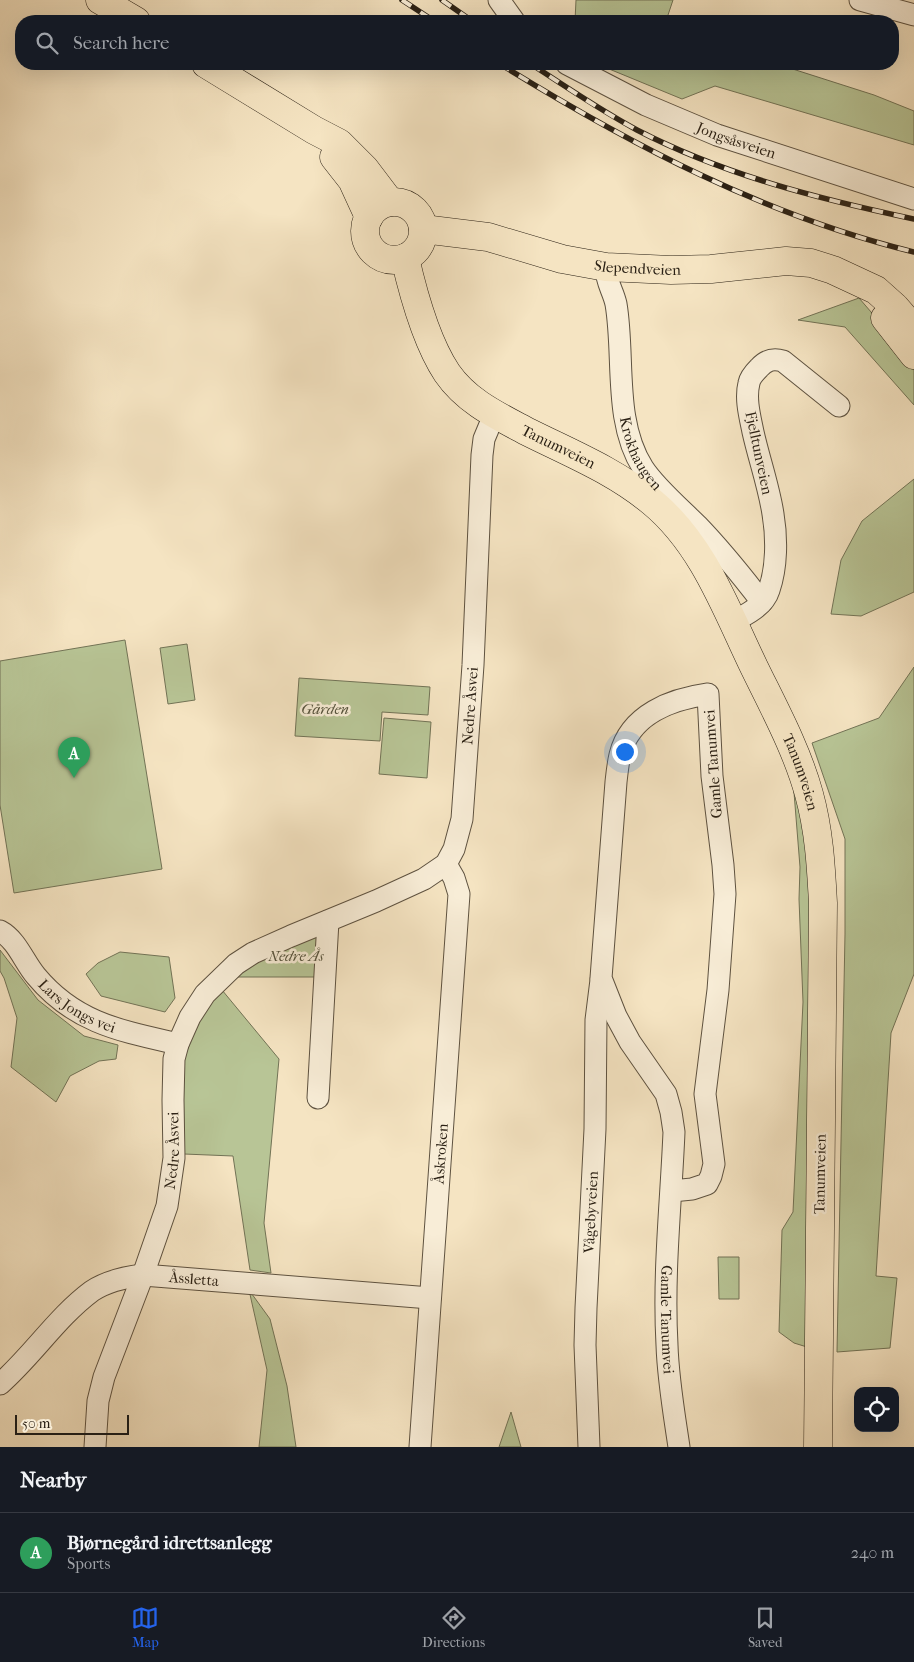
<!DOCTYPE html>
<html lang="en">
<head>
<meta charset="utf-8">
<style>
	:root { --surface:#171b24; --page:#242831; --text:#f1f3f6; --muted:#9ea1a6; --line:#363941; --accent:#2563eb }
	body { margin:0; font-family:"IM FELL French Canon",serif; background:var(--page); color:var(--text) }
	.controls { position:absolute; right:15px; bottom:15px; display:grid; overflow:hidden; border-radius:10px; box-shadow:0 5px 20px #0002 }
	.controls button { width:45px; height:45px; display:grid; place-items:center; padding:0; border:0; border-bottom:1px solid var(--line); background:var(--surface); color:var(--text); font:25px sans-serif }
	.scale { position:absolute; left:15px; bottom:12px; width:114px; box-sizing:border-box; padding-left:5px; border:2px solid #2b2115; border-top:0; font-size:14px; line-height:18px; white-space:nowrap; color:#2b2115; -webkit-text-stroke:4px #f8edd7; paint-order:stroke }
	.you { position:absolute; left:624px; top:751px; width:18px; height:18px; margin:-12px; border:4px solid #fff; border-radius:50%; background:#1a73e8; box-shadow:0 0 0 8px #1a73e833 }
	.badge { display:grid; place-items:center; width:32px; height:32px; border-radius:50%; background:var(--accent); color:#fff; font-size:16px; font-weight:700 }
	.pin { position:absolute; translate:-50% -41px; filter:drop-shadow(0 1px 2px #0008) }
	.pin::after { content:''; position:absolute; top:26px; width:18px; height:15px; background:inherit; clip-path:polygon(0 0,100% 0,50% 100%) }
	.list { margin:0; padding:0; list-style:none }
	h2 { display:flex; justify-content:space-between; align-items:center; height:65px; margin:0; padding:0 20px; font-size:21px }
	h2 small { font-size:16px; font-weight:400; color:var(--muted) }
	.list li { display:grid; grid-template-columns:32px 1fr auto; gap:15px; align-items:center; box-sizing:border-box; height:80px; padding:0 20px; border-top:1px solid var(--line) }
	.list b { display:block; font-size:19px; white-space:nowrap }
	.list p { margin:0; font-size:16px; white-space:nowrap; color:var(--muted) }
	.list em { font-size:16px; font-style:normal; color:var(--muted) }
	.icon { flex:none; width:28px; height:28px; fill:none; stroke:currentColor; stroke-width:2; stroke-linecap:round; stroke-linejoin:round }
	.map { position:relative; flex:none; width:914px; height:1447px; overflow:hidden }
	.search { position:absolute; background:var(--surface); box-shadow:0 5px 20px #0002; left:15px; right:15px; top:15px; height:55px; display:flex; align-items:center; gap:12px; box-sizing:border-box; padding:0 18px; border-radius:20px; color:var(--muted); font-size:19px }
	.sheet { height:145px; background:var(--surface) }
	nav { display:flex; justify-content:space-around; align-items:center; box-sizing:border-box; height:70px; border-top:1px solid var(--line); background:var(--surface); font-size:14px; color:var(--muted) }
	nav a { display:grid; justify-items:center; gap:2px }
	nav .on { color:var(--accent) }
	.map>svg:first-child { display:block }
</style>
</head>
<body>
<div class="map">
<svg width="914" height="1447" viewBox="0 0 914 1447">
	<rect width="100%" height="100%" fill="#f5e4c2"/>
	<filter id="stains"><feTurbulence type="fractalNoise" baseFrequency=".004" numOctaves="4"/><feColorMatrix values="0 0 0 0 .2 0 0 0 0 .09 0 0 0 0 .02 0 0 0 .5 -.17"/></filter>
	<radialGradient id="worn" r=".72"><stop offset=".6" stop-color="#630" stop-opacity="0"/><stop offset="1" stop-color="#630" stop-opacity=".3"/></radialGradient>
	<path fill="#b8c596" stroke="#727356" d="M576 0H673L666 21H575Z
		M597 64H777L874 95 914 111V145L715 86 682 99Z
		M859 298 914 362V405L845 327 798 320Z
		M914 479V592L861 616 831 614 841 560 862 521Z
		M125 640 162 869 14 893 0 805V661Z
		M187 644 195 700 168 704 160 648Z
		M914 667V974L891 1033 876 1276 897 1278 890 1348 837 1352 845 934V839L812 743 879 718Z
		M299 678 430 687 428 715 382 712 380 741 295 736Z
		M384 718 431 722 427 778 379 774Z
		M793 780 798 783 811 873 807 1347 794 1343 779 1332 782 1230 793 1212 803 1002 799 899 800 867Z
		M317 924 316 977H223Z
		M0 950 38 1000 84 1036 118 1045 116 1059 99 1061 70 1076 56 1102 11 1067 17 1018 4 978 0 971Z
		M120 952 169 957 175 998 165 1012 101 996 86 974 98 963Z
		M222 990 279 1059 264 1223 271 1273 250 1270 233 1156 184 1154 183 1057 204 1009Z
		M718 1257H739V1299H719Z
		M249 1290 270 1319 287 1386 296 1447H259L267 1370Z
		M511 1412 521 1447H499Z"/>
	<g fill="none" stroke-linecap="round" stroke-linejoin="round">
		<g stroke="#5e5240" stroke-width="23">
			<g id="minor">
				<path d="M499 0 514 21"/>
				<path d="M860 0 914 15"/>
				<path id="s1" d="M567 64 646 105 717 135 914 199"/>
				<path id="s2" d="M606 267C606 283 613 290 616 304 625 357 613 421 643 468 656 488 681 509 698 526 721 550 742 576 762 602"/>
				<path d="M732 622C746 615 764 606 769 590 777 567 777 538 773 514 769 487 759 459 753 432 750 417 745 399 749 383 750 377 755 372 759 368 766 360 773 358 783 361L839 406"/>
				<path id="s3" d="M0 931C17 940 24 962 36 976 75 1023 121 1031 178 1044"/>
				<path d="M318 1098 328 921"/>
				<path id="s4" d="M672 1191 692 1189 707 1184 711 1176 714 1164 705 1094 718 990 725 894 723 865 712 776 708 694C672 699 630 714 620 755 618 763 617 773 616 782L601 978 616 1016 630 1042 666 1094 671 1112 674 1132C671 1203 663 1274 667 1345 668 1379 674 1413 679 1447"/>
				<path id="s5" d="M0 1384C33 1355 57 1317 92 1291 107 1281 126 1277 143 1275L430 1298"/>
				<path id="s6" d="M95 1447 98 1401 104 1377 143 1275 167 1206 174 1158 173 1100 174 1059 178 1044 190 1017 205 994 236 964 253 953 291 936 376 901 424 879 446 864 454 849 462 819 473 665 482 455 484 439 494 415"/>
				<path id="s7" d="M420 1447 459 894 454 878 446 864"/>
				<path id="s8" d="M589 1447 585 1345 586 1308 595 1129 596 1020 601 980"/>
			</g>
		</g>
		<g stroke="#2b2115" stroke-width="29">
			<g id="major">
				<path d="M100 0 136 21"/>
				<path d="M206 64 314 130 339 143 365 169 390 202"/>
				<path d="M334 157 352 180 369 217"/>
				<circle cx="394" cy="231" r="29"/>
				<path id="s9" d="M423 229 488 237 562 259 606 267 671 270 711 269 786 261 811 263 833 270 876 290 895 307 914 329"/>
				<path id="s10" d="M405 258C413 293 427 343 447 373 467 402 498 416 528 432 570 453 615 471 652 502 703 544 726 609 754 667 774 708 797 750 809 794 819 830 821 866 823 903L818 1447"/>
				<path d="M885 318 914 355"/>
			</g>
		</g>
		<use href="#minor" stroke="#f8edd7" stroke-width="21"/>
		<use href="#major" stroke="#f5e4c2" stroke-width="28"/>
		<g stroke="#2b2115" stroke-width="5.5">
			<path id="rail" d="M402 0 434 21
				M442 0 472 21
				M500 64C630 144 765 216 914 252
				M531 64C566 87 600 110 637 130 724 175 819 199 914 219"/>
		</g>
		<use href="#rail" stroke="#f8edd7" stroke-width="4" stroke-dasharray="11" stroke-linecap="butt"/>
	</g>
	<g text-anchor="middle" stroke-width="5" stroke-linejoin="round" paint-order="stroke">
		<g font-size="15" fill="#2b2115" stroke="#f8edd7">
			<text dy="5" stroke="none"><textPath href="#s1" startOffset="186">Jongsåsveien</textPath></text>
			<text dy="5" stroke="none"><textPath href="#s9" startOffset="219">Slependveien</textPath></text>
			<text dy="5" stroke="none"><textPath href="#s10" startOffset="258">Tanumveien</textPath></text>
			<text dy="5" stroke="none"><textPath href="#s2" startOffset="192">Krokhaugen</textPath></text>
			<text transform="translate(759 453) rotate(78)" y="5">Fjelltunveien</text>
			<text dy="5" stroke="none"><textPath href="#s6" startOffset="911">Nedre Åsvei</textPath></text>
			<text transform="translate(713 764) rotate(-94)" y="5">Gamle Tanumvei</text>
			<text dy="5" stroke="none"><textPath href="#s10" startOffset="678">Tanumveien</textPath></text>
			<text dy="5" stroke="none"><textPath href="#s3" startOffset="110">Lars Jongs vei</textPath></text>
			<text dy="5" stroke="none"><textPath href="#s6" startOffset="309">Nedre Åsvei</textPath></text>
			<text dy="5" stroke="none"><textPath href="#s7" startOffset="294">Åskroken</textPath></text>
			<text transform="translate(820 1174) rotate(-89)" y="5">Tanumveien</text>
			<text dy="5" stroke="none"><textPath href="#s8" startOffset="235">Vågebyveien</textPath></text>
			<text dy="5" stroke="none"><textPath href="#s5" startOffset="236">Åssletta</textPath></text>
			<text dy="5" stroke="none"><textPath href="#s4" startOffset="1228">Gamle Tanumvei</textPath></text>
		</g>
		<g font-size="15" font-style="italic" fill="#55523c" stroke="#f8edd7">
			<text x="325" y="714">Gården</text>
			<text x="296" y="961">Nedre Ås</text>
		</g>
	</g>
	<rect width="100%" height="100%" filter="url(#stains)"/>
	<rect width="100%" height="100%" fill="url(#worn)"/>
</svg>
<div class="controls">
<button><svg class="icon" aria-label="locate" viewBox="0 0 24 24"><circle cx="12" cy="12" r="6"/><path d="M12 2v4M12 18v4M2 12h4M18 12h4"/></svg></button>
</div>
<div class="scale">50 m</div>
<div class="you"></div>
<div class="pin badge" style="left:74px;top:778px;background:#2e9e5b">A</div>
<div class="search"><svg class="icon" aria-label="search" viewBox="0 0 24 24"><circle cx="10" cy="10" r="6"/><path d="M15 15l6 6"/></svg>Search here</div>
</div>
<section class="sheet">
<h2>Nearby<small></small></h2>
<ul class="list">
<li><span class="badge" style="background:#2e9e5b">A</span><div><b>Bjørnegård idrettsanlegg</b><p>Sports</p></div><em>240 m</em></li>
</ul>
</section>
<nav>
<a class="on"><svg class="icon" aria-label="map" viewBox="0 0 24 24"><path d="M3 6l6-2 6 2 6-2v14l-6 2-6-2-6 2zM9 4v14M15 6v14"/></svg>Map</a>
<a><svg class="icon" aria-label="directions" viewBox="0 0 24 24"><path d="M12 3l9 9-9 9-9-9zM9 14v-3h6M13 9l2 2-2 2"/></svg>Directions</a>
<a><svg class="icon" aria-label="saved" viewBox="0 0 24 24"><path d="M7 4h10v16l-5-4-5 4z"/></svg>Saved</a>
</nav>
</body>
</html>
